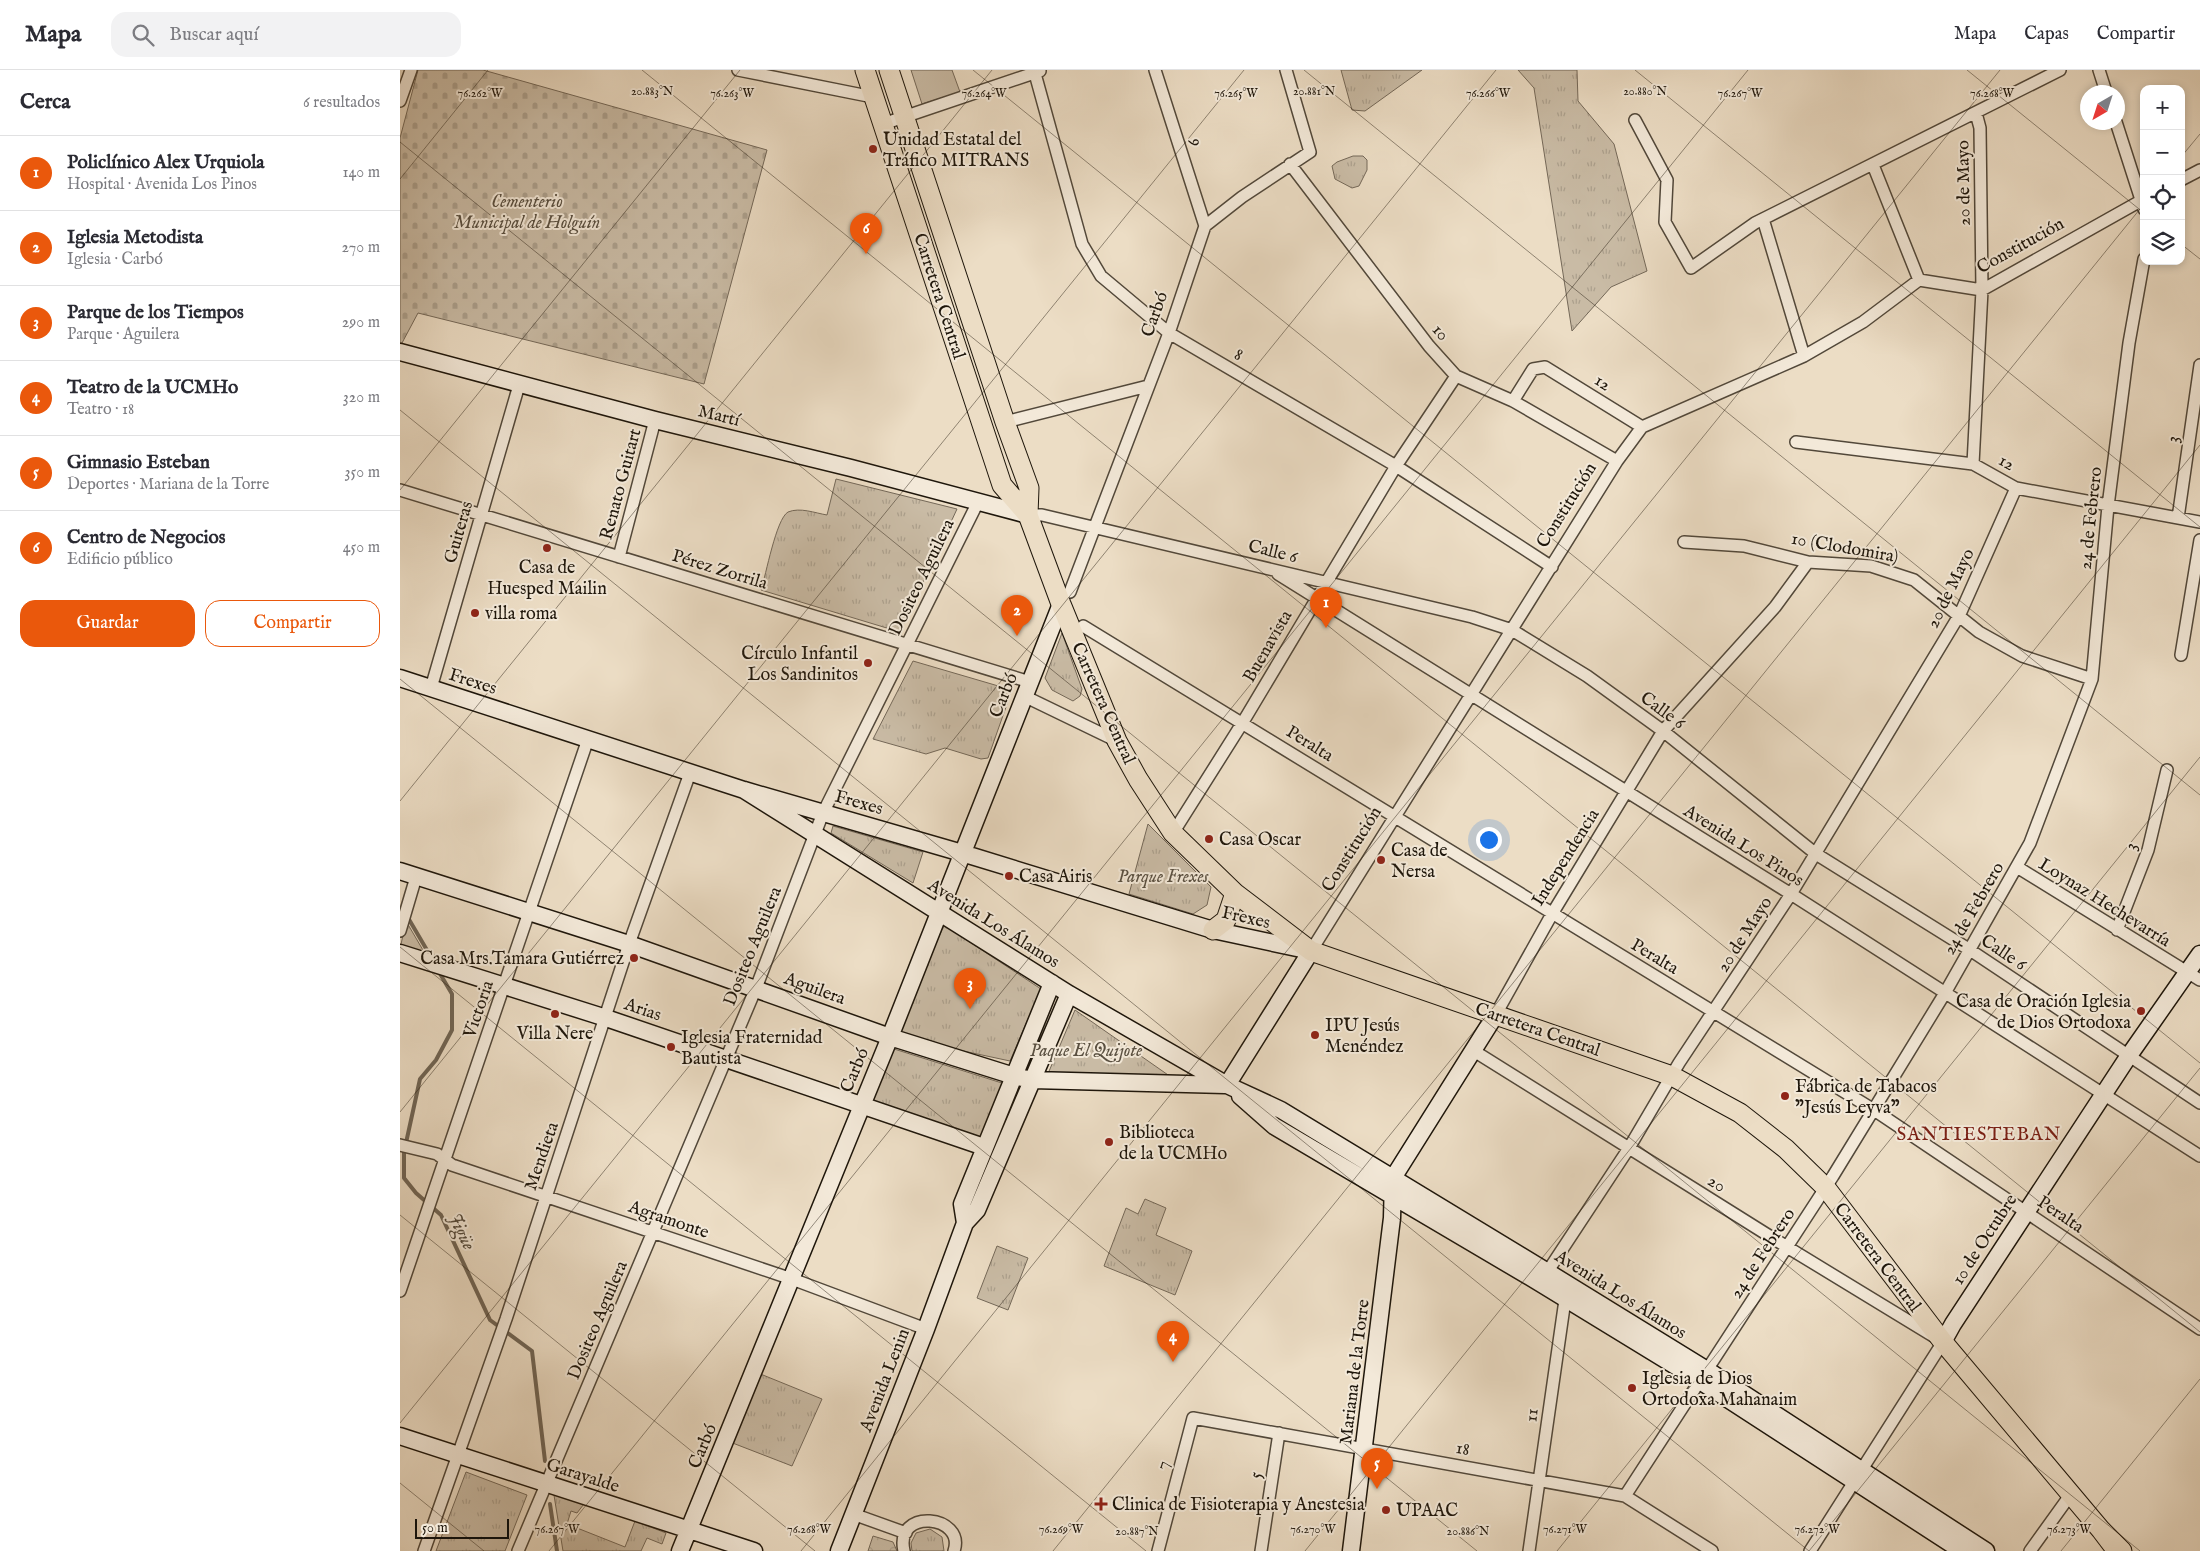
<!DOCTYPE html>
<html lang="es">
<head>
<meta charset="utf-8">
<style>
	:root { --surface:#fff; --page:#f2f2f3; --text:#2b2b33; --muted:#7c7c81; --line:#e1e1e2; --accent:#ea580c }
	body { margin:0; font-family:"IM FELL English",serif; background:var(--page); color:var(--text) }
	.controls { position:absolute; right:15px; top:15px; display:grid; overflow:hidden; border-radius:10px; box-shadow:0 2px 8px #0003 }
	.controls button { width:45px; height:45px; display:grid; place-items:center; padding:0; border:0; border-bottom:1px solid var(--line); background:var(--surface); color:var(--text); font:25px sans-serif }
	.compass { position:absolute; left:1680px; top:15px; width:45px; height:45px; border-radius:50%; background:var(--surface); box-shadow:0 2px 8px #0003; rotate:219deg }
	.scale { position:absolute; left:15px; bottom:12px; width:94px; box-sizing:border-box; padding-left:5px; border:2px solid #1e160b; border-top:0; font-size:14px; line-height:18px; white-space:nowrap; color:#1e160b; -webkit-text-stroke:4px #f3e9d9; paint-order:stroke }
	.you { position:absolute; left:1088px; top:769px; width:18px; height:18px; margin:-12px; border:4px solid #fff; border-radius:50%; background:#1a73e8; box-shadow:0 0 0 8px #1a73e833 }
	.badge { display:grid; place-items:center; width:32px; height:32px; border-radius:50%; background:var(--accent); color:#fff; font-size:16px; font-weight:700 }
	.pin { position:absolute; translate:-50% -41px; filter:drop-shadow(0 1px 2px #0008) }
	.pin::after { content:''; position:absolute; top:26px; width:18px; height:15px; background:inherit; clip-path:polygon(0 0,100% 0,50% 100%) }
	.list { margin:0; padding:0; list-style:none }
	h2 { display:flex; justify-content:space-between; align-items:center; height:65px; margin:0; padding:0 20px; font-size:21px }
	h2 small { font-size:16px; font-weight:400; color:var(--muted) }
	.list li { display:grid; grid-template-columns:32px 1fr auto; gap:15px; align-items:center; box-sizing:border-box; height:75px; padding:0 20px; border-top:1px solid var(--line) }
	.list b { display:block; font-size:19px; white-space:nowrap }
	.list p { margin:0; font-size:16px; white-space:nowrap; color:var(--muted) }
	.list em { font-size:16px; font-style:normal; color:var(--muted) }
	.actions { display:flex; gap:10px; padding:15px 20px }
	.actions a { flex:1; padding:11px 0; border:1px solid var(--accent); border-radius:15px; text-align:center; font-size:18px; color:var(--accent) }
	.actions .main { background:var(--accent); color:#fff }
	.icon { flex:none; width:28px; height:28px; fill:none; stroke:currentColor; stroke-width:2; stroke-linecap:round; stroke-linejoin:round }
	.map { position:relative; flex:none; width:1800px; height:1481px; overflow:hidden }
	header { display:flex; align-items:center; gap:30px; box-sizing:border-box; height:70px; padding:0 25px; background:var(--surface); border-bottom:1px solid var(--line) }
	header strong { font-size:24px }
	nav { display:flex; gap:28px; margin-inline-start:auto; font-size:18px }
	.search { width:350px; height:45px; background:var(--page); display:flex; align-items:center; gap:12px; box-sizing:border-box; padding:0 18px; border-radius:15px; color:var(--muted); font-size:19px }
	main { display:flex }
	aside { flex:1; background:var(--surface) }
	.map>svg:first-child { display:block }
</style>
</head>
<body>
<header>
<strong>Mapa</strong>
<div class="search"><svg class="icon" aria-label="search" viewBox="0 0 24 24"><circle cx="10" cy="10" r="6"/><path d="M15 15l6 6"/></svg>Buscar aquí</div>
<nav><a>Mapa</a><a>Capas</a><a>Compartir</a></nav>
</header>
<main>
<aside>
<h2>Cerca<small>6 resultados</small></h2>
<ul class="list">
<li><span class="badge">1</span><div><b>Policlínico Alex Urquiola</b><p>Hospital · Avenida Los Pinos</p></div><em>140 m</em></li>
<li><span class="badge">2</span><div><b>Iglesia Metodista</b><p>Iglesia · Carbó</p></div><em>270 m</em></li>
<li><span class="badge">3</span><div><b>Parque de los Tiempos</b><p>Parque · Aguilera</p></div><em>290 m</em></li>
<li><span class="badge">4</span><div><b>Teatro de la UCMHo</b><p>Teatro · 18</p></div><em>320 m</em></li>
<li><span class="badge">5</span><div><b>Gimnasio Esteban</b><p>Deportes · Mariana de la Torre</p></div><em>350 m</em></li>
<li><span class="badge">6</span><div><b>Centro de Negocios</b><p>Edificio público</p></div><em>450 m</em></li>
</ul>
<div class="actions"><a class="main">Guardar</a><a>Compartir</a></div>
</aside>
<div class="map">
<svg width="1800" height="1481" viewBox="0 0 1800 1481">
	<defs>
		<pattern id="grass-tufts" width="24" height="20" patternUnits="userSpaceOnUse" patternTransform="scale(1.25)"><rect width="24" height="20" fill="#c9bba5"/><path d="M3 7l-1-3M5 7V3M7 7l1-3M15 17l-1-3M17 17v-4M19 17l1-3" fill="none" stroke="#aca08d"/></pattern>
		<pattern id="forest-crowns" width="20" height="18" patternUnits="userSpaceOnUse" patternTransform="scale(1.25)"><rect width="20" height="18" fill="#c9bba5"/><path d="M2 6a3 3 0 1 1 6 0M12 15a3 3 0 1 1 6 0" fill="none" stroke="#aca08d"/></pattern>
		<pattern id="cemetery-stones" width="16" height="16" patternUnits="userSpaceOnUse" patternTransform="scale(1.25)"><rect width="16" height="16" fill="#c9bba5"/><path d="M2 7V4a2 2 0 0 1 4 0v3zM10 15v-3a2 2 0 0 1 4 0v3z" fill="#aca08d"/></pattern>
	</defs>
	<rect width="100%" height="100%" fill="#ecddc5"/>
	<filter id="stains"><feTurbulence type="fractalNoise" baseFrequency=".004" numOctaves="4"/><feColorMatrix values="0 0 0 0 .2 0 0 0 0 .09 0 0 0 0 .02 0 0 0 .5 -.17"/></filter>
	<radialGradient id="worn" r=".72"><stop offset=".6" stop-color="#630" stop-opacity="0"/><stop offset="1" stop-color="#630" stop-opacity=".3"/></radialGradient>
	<path fill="url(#grass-tufts)" stroke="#746858" d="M941 0H1022L965 41 952 40Z
		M1118 0H1177L1178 31 1214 74 1247 201 1211 217 1172 261 1134 18Z
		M953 86H963L967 90V100L959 116 952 118 935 109 932 96 937 92Z
		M436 409 557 439 500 562 361 520C366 505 376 449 388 442 400 437 415 443 427 445Z
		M662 563 682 619 680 626 673 631 652 620 645 608Z
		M513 591 612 620 588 688 581 689 545 678 526 684 473 669Z
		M748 754 811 817 807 835 793 844 729 824Z
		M433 756 523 782 513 813 431 763Z
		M6 851 27 887 0 879Z
		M544 855 641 919 610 991 554 979 497 963Z
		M675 940 771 1007 647 1006Z
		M491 978 605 1014 581 1072 468 1031Z
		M745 1129 766 1138 756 1165 792 1181 775 1225 704 1196 726 1138 738 1144Z
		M597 1176 628 1188 608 1240 577 1228Z
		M358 1303 422 1329 392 1396 330 1372Z
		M66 1402 127 1425 105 1481H36Z
		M153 1419 187 1430 177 1443 171 1441 167 1454 225 1477 235 1451 266 1463 262 1474 247 1468 241 1481H163Z
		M530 1459 542 1467 544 1481H512L511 1473 516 1463Z"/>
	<path fill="url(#forest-crowns)" stroke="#746858" d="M473 1466 493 1472 497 1481H468Z"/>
	<path fill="url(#cemetery-stones)" stroke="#746858" d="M18 0H83L367 80 304 314 18 243 2 273H0V68Z"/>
	<path fill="#c9bba5" stroke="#746858" d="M511 0H552L560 22 522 34Z"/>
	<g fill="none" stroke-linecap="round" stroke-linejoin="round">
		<path stroke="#706555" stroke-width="4" d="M7 846 31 887
			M39 902 52 924V960L36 990 20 1009 4 1082V1108L16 1123 41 1145 90 1250 132 1281 145 1391
			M150 1434 157 1481"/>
		<g stroke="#52483a" stroke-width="14">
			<path id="street" d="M338 0 473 27
				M634 0 682 174 701 206 769 263 996 396 1152 497
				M755 0 805 156
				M1699 0 1706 22
				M0 31 11 0
				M1235 50 1267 110 1265 152 1291 198 1355 153 1660 0
				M1716 52 1744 139
				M483 54 640 1
				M890 94 1029 276 1056 306 1113 331 1217 391
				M1473 95 1519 210
				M1781 110 1800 100
				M1363 149 1404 286
				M1113 331 1133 299 1145 297 1242 357
				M605 352 748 316
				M1396 372 1573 394 1616 418 1800 452
				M1573 394 1582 220 1580 58 1576 43
				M0 420 630 612
				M628 445H642L1072 547 1112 560 1187 606 1263 661 1416 784 1570 880 1800 1033
				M1778 448 1800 295
				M1284 472 1344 476 1408 492 1471 496 1514 510 1579 562 1622 586 1692 609
				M219 487 255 350
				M878 504 1391 824 1800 1086
				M670 522 769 263 805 156 842 127 910 82 886 0
				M683 556 1474 1040 1800 1259
				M1781 585 1800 470
				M31 618 119 315
				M624 626 717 671
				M773 763 843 652 996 396 1056 306
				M1617 797 1800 910
				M1717 860 1748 780 1767 700
				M0 861 16 807
				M911 881 1217 391 1242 357 1404 286 1463 252 1519 210 1582 220 1744 129
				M1096 944 1152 844 1263 661 1375 537 1408 492
				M1074 981 1387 1177 1543 1272 1410 1481
				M0 1075 37 1084 52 1095 392 1209 526 1259
				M1144 1207 1229 1078 1279 993 1391 824 1560 544 1616 418
				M0 1221 188 669
				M1225 1426 1433 1106 1545 923 1630 773 1692 609 1708 436 1729 273 1744 189
				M453 1444 506 1463
				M24 1481 106 1249 229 874 290 703
				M118 1481 356 918 423 743 579 430
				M504 1481C494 1437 566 1445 554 1481
				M758 1481 793 1348 1225 1426 1312 1481
				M861 1481 879 1363
				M1129 1481 1166 1223
				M1630 1481 1671 1424"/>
		</g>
		<g stroke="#1e160b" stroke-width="19">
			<path id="secondary" d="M0 282 255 350 451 398 628 445
				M0 608 344 720 562 783 813 860 911 881 827 1015
				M344 720 669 924 827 1015 881 1040 1169 1215 1307 1300 1586 1481
				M0 801 229 874 490 967 614 1006 632 1010 825 1015
				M0 883 206 948 584 1077
				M840 1026 874 1056 1140 1213 1300 1311 1562 1481
				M565 1153 562 1134 652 913
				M1543 1272 1553 1254 1728 987 1800 884
				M0 1366 354 1481
				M280 1481 490 967 661 534
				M439 1481 526 1259 565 1153 577 1140 669 924
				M951 1481 992 1148 993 1108 1096 944"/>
		</g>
		<g stroke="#1e160b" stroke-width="21">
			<path id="primary" d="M465 0 602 415 628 445
				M489 0 605 352 629 418 628 445 661 534 717 671 738 709 773 763 835 823 911 881 1272 1006 1340 1043 1386 1079 1426 1118 1543 1272 1701 1460
				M813 860 826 850 835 823
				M1717 1481 1701 1460 1722 1481"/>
		</g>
		<use href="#street" stroke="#f3e9d9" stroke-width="11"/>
		<use href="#secondary" stroke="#f3e9d9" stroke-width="16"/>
		<use href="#primary" stroke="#ecddc5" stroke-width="19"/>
	</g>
	<path fill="none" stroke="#1e160b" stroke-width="1" stroke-opacity="0.45" d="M242 0 1800 1262M573 0 1800 993M904 0 1800 725M1235 0 1800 457M1567 0 1744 143M0 72 1740 1481M1781 87 1800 64M0 109 88 0M1781 174 1800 189M0 340 1409 1481M0 420 340 0M0 609 1077 1481M0 731 592 0M0 877 746 1481M0 1042 844 0M0 1145 415 1481M0 1353 1096 0M0 1413 84 1481M149 1481 1348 0M401 1481 1600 0M653 1481 1744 134M905 1481 1800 375M1157 1481 1800 687M1409 1481 1800 998M1661 1481 1800 1309"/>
	<g fill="#8f2418" stroke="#f3e9d9" stroke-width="2">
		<circle cx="473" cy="79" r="5"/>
		<circle cx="147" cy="478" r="5"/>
		<circle cx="75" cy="543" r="5"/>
		<circle cx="468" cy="593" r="5"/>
		<circle cx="809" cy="769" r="5"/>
		<circle cx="981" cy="790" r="5"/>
		<circle cx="609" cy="806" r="5"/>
		<circle cx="234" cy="888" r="5"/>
		<circle cx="1741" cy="941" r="5"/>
		<circle cx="155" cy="944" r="5"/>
		<circle cx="915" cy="965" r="5"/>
		<circle cx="271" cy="977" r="5"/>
		<circle cx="1385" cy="1026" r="5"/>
		<circle cx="709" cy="1072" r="5"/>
		<circle cx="1232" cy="1318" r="5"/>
		<path d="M698.5 1426.5h5v5h5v5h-5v5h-5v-5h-5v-5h5z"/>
		<circle cx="986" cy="1440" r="5"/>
	</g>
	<g text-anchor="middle" stroke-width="4" stroke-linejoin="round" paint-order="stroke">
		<g font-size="18" fill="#1e160b" stroke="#f3e9d9" text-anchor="start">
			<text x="483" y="75">Unidad Estatal del<tspan x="483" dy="21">Tráfico MITRANS</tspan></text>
			<text x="147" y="503" text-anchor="middle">Casa de<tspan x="147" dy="21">Huesped Mailin</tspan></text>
			<text x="85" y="549">villa roma</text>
			<text x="458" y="589" text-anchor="end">Círculo Infantil<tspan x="458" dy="21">Los Sandinitos</tspan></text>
			<text x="819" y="775">Casa Oscar</text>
			<text x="991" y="786">Casa de<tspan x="991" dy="21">Nersa</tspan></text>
			<text x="619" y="812">Casa Airis</text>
			<text x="224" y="894" text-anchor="end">Casa Mrs.Tamara Gutiérrez</text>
			<text x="1731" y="937" text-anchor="end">Casa de Oración Iglesia<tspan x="1731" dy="21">de Dios Ortodoxa</tspan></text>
			<text x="925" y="961">IPU Jesús<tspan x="925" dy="21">Menéndez</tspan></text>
			<text x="155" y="969" text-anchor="middle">Villa Nere</text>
			<text x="281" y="973">Iglesia Fraternidad<tspan x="281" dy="21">Bautista</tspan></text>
			<text x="1395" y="1022">Fábrica de Tabacos<tspan x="1395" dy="21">"Jesús Leyva"</tspan></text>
			<text x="719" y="1068">Biblioteca<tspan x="719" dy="21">de la UCMHo</tspan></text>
			<text x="1242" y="1314">Iglesia de Dios<tspan x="1242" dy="21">Ortodoxa Mahanaim</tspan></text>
			<text x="712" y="1440">Clinica de Fisioterapia y Anestesia</text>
			<text x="996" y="1446">UPAAC</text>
		</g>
		<g font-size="18" fill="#1e160b" stroke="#f3e9d9">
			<text transform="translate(797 72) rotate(72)" y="6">9</text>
			<text transform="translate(1563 113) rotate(-91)" y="6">20 de Mayo</text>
			<text transform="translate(1620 175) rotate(-29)" y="6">Constitución</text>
			<text transform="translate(540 226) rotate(72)" y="6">Carretera Central</text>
			<text transform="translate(754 244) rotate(-70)" y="6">Carbó</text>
			<text transform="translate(1041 262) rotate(50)" y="6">10</text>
			<text transform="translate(839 284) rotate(30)" y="6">8</text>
			<text transform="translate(1203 312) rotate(32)" y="6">12</text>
			<text transform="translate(319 345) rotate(14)" y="6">Martí</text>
			<text transform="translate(1772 369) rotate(-82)" y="6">3</text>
			<text transform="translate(1607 392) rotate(29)" y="6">12</text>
			<text transform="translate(220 414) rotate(-75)" y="6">Renato Guitart</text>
			<text transform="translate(1166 435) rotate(-58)" y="6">Constitución</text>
			<text transform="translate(1690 448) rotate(-84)" y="6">24 de Febrero</text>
			<text transform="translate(58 462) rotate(-74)" y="6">Guiteras</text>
			<text transform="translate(1445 477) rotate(10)" y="6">10 (Clodomira)</text>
			<text transform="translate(873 481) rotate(14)" y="6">Calle 6</text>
			<text transform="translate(320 499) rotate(17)" y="6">Pérez Zorrila</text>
			<text transform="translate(521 507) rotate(-64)" y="6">Dositeo Aguilera</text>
			<text transform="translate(1550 518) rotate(-64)" y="6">20 de Mayo</text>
			<text transform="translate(867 576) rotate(-60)" y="6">Buenavista</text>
			<text transform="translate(73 611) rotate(18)" y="6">Frexes</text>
			<text transform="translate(603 625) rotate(-68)" y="6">Carbó</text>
			<text transform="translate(704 633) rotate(66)" y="6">Carretera Central</text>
			<text transform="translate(1263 640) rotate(36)" y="6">Calle 6</text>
			<text transform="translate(910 673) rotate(32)" y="6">Peralta</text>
			<text transform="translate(459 732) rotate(16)" y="6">Frexes</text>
			<text transform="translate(1344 775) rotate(32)" y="6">Avenida Los Pinos</text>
			<text transform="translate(1730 776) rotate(-72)" y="6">3</text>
			<text transform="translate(951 779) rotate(-58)" y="6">Constitución</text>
			<text transform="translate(1165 787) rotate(-58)" y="6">Independencia</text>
			<text transform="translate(1705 832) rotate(32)" y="6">Loynaz Hechevarría</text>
			<text transform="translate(1573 838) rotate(-60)" y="6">24 de Febrero</text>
			<text transform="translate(846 847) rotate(13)" y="6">Frexes</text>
			<text transform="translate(594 853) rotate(32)" y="6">Avenida Los Álamos</text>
			<text transform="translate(1344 864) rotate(-57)" y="6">20 de Mayo</text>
			<text transform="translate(352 876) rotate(-68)" y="6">Dositeo Aguilera</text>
			<text transform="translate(1604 882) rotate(34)" y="6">Calle 6</text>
			<text transform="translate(1255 886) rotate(31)" y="6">Peralta</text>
			<text transform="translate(415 918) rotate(20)" y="6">Aguilera</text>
			<text transform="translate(78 939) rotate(-71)" y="6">Victoria</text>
			<text transform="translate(243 939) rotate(19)" y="6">Arias</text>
			<text transform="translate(1138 959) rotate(19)" y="6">Carretera Central</text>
			<text transform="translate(454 1000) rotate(-67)" y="6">Carbó</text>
			<text transform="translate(141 1086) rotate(-71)" y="6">Mendieta</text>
			<text transform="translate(1317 1113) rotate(32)" y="6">20</text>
			<text transform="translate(1661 1144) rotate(34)" y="6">Peralta</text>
			<text transform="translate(269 1149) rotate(19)" y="6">Agramonte</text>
			<text transform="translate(1584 1169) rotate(-57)" y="6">10 de Octubre</text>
			<text transform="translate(1362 1183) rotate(-57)" y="6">24 de Febrero</text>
			<text transform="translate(1478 1187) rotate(53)" y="6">Carretera Central</text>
			<text transform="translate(1221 1224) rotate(32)" y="6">Avenida Los Álamos</text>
			<text transform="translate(197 1250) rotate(-67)" y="6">Dositeo Aguilera</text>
			<text transform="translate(954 1302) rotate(-83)" y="6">Mariana de la Torre</text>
			<text transform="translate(484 1310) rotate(-69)" y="6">Avenida Lenin</text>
			<text transform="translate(1131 1345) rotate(-83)" y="6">11</text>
			<text transform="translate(302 1376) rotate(-67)" y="6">Carbó</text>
			<text transform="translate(1063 1378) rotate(10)" y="6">18</text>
			<text transform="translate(762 1395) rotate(-76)" y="6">7</text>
			<text transform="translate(183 1405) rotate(18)" y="6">Garayalde</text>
			<text transform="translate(855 1405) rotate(-81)" y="6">5</text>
		</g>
		<g font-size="18" font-style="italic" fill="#5a5041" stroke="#f3e9d9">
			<text x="127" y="137">Cementerio<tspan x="127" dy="21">Municipal de Holguín</tspan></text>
			<text x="763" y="812">Parque Frexes</text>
			<text x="686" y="986">Paque El Quijote</text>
		</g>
		<g font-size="19" letter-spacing="1" fill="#7a1f14" stroke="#f3e9d9">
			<text x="1579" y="1070">SANTIESTEBAN</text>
		</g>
		<g font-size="19" font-style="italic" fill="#544a3c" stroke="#f3e9d9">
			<text transform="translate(63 1161) rotate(64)" y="7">Jigüe</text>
		</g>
	</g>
	<g font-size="12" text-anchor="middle" fill="#1e160b" stroke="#f3e9d9" stroke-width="4" stroke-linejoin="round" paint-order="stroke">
		<text x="252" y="25">20.883°N</text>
		<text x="914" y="25">20.881°N</text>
		<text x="1245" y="25">20.880°N</text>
		<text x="80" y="27">76.262°W</text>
		<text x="332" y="27">76.263°W</text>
		<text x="584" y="27">76.264°W</text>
		<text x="836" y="27">76.265°W</text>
		<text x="1088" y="27">76.266°W</text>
		<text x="1340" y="27">76.267°W</text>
		<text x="1592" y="27">76.268°W</text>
		<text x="157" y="1463">76.267°W</text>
		<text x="409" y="1463">76.268°W</text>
		<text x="661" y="1463">76.269°W</text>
		<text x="913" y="1463">76.270°W</text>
		<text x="1165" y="1463">76.271°W</text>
		<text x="1417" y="1463">76.272°W</text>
		<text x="1669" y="1463">76.273°W</text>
		<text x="737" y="1465">20.887°N</text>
		<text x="1068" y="1465">20.886°N</text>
	</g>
	<rect width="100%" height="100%" filter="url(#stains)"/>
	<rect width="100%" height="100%" fill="url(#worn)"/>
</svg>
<div class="controls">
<button>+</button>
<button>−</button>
<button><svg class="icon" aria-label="locate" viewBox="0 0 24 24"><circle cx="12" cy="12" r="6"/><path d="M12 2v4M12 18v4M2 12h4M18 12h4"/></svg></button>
<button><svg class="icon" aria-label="layers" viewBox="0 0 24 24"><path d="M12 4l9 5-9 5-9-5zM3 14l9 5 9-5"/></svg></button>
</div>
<svg class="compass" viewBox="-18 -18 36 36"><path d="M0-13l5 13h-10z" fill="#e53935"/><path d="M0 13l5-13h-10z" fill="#7c7c81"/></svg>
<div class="scale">50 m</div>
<div class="you"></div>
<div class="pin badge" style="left:926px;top:558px">1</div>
<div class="pin badge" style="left:617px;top:566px">2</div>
<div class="pin badge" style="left:570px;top:939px">3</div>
<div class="pin badge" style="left:773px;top:1292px">4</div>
<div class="pin badge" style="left:977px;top:1419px">5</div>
<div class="pin badge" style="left:466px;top:184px">6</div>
</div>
</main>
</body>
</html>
